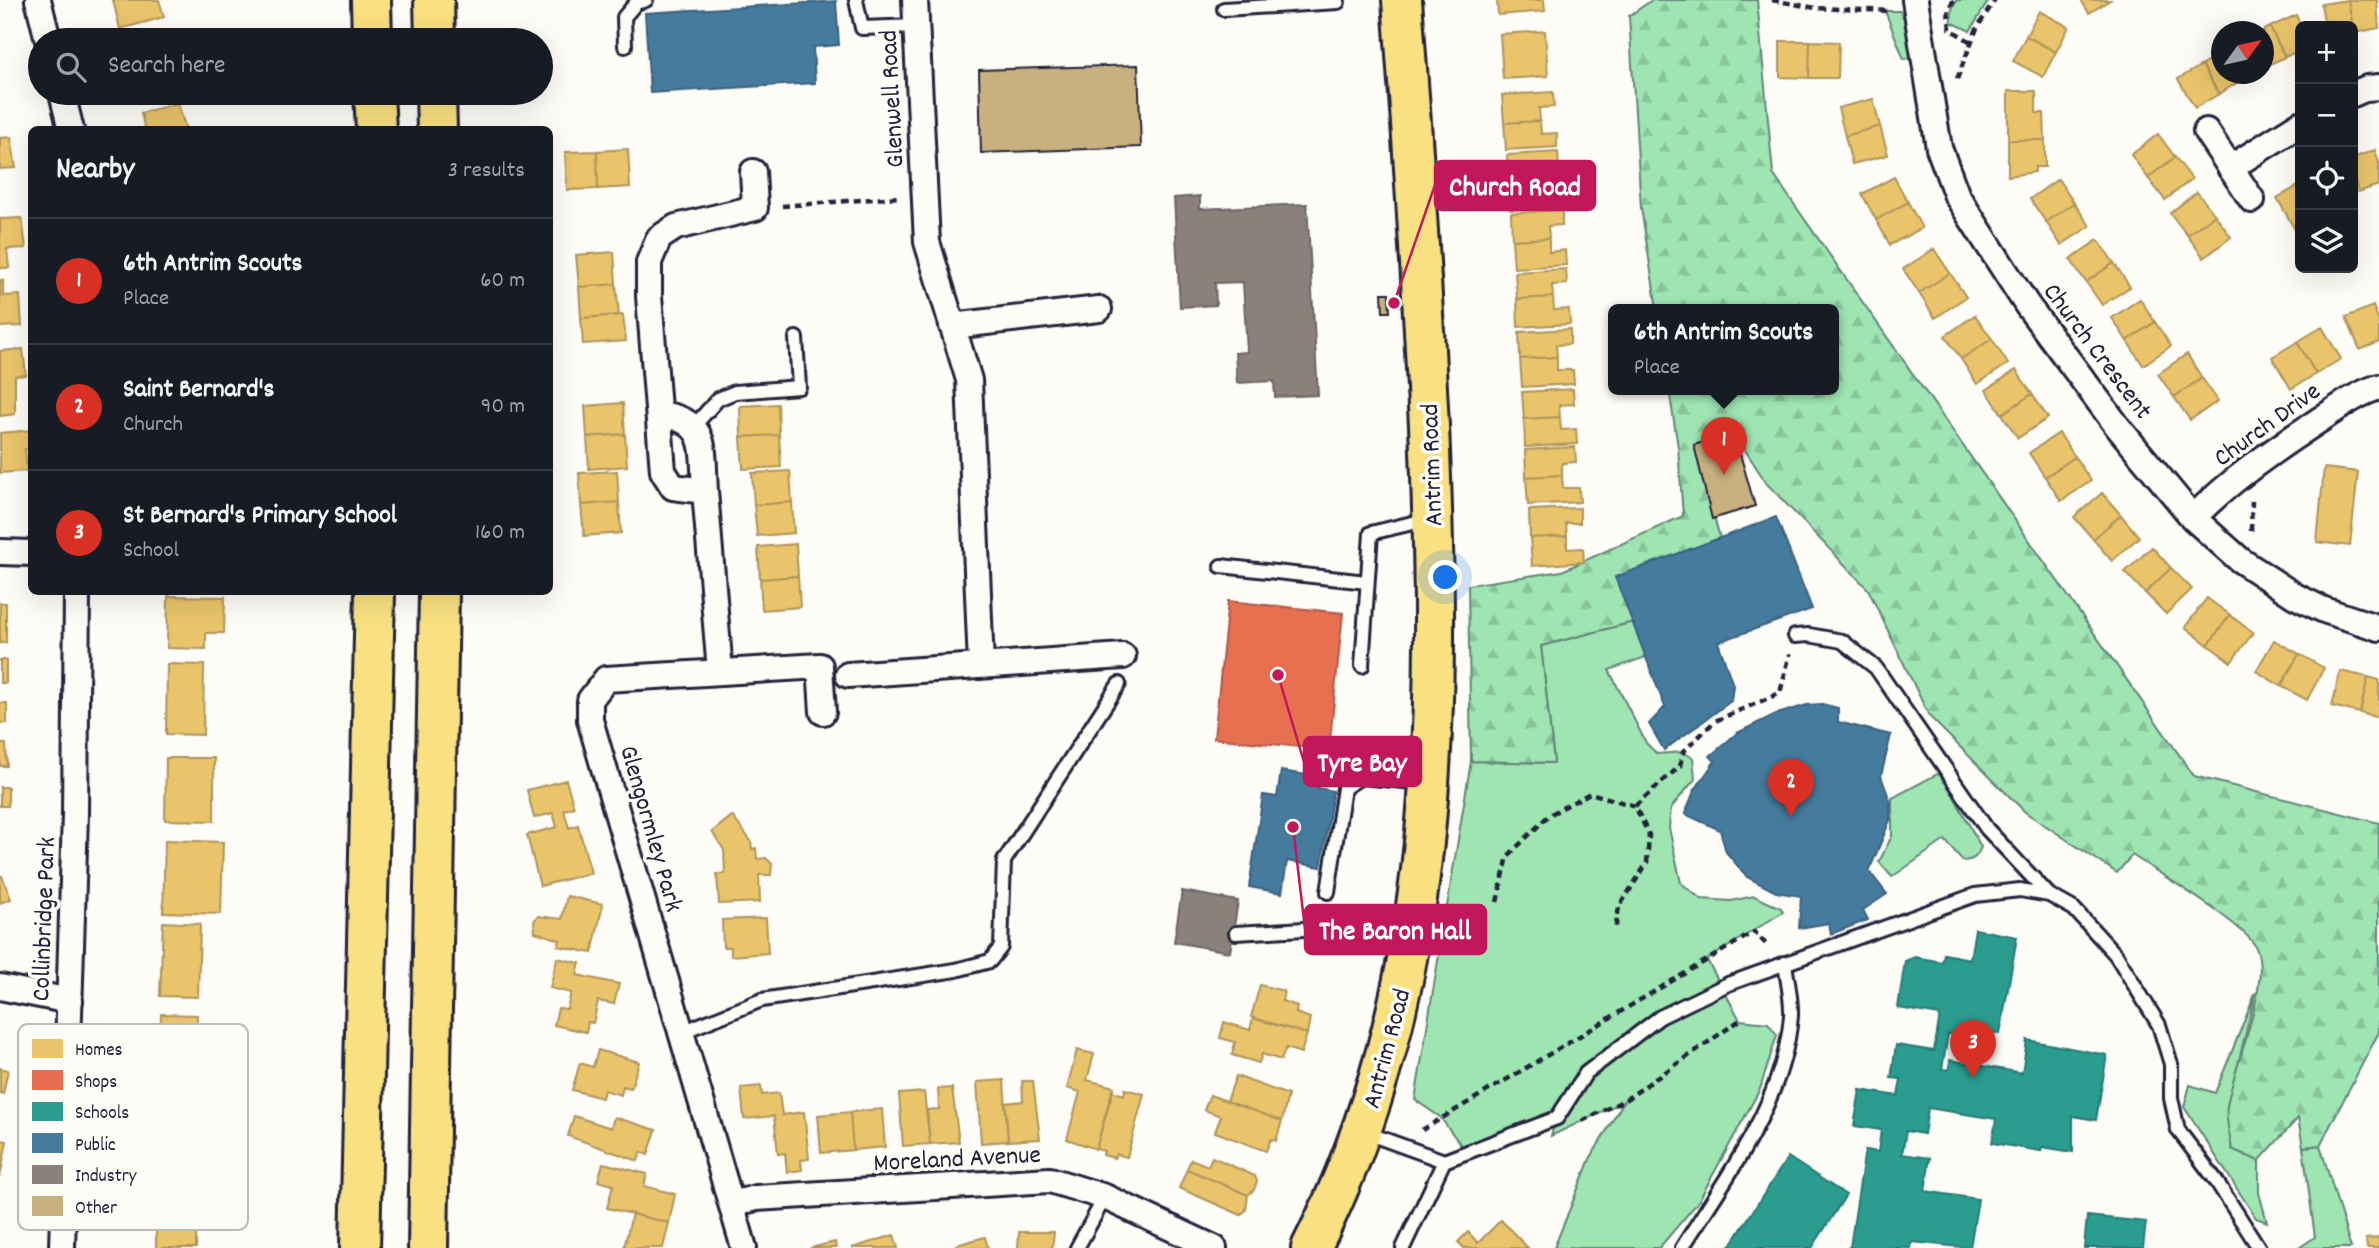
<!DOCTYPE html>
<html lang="en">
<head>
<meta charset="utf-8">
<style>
	:root { --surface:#171b24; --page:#20242c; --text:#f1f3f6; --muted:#9ea1a6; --line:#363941; --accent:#d93025 }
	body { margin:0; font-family:Dekko,sans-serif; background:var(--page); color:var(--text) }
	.controls { position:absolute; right:21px; top:21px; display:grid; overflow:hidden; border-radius:10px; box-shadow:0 7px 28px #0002 }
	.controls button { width:63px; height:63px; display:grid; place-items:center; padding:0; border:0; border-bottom:2px solid var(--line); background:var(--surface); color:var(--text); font:35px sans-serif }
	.compass { position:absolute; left:2211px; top:21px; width:63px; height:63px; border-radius:50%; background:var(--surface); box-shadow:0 7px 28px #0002; rotate:57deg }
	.you { position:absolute; left:1446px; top:578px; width:24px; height:24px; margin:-18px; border:5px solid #fff; border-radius:50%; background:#1a73e8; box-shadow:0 0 0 10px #1a73e833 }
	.badge { display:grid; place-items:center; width:46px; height:46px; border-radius:50%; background:var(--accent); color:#fff; font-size:23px; font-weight:700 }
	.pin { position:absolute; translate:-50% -58px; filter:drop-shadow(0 2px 4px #0008) }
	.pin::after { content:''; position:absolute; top:37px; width:24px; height:21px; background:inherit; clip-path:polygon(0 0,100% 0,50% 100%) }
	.popup { position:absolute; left:1608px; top:304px; width:231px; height:91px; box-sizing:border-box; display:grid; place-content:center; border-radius:10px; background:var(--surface); filter:drop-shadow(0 2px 5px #0005); font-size:23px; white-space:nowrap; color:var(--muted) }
	.popup b { font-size:26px; color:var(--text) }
	.popup::after { content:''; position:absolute; left:50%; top:100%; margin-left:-14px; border:14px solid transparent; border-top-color:var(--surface) }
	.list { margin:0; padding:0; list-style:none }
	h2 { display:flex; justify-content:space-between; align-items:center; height:91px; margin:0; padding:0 28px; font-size:30px }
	h2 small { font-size:23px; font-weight:400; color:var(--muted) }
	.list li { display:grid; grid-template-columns:46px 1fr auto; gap:21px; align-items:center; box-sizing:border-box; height:126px; padding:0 28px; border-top:2px solid var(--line) }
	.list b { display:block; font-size:26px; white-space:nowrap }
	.list p { margin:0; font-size:23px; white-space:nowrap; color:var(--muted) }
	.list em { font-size:23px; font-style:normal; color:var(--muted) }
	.icon { flex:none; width:38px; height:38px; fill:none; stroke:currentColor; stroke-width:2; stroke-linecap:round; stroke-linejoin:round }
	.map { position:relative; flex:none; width:2379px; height:1248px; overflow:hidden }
	.search { position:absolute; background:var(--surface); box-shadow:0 7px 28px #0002; left:28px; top:28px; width:525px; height:77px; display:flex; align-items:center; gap:18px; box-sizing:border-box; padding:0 24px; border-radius:38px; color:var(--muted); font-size:26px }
	.panel { position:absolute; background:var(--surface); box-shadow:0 7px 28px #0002; left:28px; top:126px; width:525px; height:469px; border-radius:10px }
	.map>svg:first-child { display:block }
</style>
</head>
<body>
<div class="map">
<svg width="2379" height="1248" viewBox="0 0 2379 1248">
	<defs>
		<pattern id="forest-firs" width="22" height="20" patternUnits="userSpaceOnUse" patternTransform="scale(1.75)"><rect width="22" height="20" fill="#9ee5b2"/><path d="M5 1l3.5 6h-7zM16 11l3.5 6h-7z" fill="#88c49a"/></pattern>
	</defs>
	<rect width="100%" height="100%" fill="#fdfcf7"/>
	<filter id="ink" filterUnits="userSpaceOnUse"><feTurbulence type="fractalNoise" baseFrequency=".0143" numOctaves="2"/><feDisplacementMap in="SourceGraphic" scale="14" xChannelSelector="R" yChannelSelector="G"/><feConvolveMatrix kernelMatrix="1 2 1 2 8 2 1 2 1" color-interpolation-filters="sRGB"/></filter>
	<g filter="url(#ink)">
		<path fill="#9ee5b2" stroke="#608476" stroke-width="2" d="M1957 0H1989L1970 31 1951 22 1952 9Z
			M1885 11H1900L1906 22 1913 58 1904 59Z
			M1633 622 1646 657 1609 670 1646 743 1657 754 1683 752 1693 758 1695 779 1671 808 1669 828 1681 883 1701 899 1731 901 1754 896 1781 908 1783 912 1707 960 1740 1020 1768 1023 1777 1035 1760 1089 1698 1202 1659 1248H1554L1590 1159 1624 1101 1551 1136 1556 1119 1467 1153 1440 1117 1415 1100 1471 761 1554 763 1541 646Z
			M1941 772 1981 847C1977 857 1974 860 1963 861L1945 840 1892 877 1879 862 1892 836V798Z
			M2256 992 2227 1108 2232 1149 2259 1161V1193L2267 1222 2256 1218 2184 1107 2190 1085 2215 1093Z
			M2320 1145 2351 1248H2299L2315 1237 2303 1147Z"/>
		<path fill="url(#forest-firs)" stroke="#608476" stroke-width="2" d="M1652 0H1757L1773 174 2194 776 2379 823V1032L2320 1145 2303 1147 2298 1118 2259 1161 2232 1149C2230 1136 2225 1119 2227 1106 2233 1067 2275 977 2254 944 2240 922 2157 872 2132 855L2117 873 2025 812 1929 716 1868 589 1767 484 1734 433 1694 445 1720 538 1616 577 1633 622 1541 646 1554 763 1471 761 1468 585 1562 571 1683 516 1678 447 1669 389H1834V309H1657L1641 208 1629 16Z"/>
		<path fill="#e9c46a" stroke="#ad935c" stroke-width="2" d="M113 0H159L164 17 120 29Z
			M1497 0H1544L1545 11 1498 15Z
			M2081 0H2110L2089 13Z
			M2348 0 2354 33 2353 26H2325L2321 4Z
			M2348 0H2377L2379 28 2354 33Z
			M2039 11 2069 27 2056 52 2026 36Z
			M2296 15 2301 26 2300 50 2285 57 2270 27Z
			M2270 27 2285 57 2264 67V32H2260Z
			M1545 31 1548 76 1503 79 1500 34Z
			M151 33 153 40H124Z
			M2026 36 2056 52 2043 77 2013 61Z
			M1780 41H1810L1809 78 1780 77Z
			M1810 41 1839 42 1838 78H1809Z
			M2222 53V74H2240L2243 79 2219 94 2202 65Z
			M2202 65 2219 94 2195 108 2178 79Z
			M2008 91H2036V113H2044L2045 140H2008Z
			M1553 92 1554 107 1539 108 1540 121 1504 123 1502 95Z
			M1873 99 1880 126 1845 136 1838 108Z
			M178 103 186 130H145L141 113Z
			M1540 121 1541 134 1557 133V147L1506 150 1504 123Z
			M1880 126 1888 155 1852 164 1845 136Z
			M2158 134 2175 157 2148 178 2131 155Z
			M11 137 16 168 0 169V138Z
			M2008 140H2045V167H2035V172L2008 176Z
			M628 149 630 187 598 189 597 151Z
			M2375 150 2379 163V185L2358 192 2353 174V158Z
			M597 151 598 189 567 190 565 152Z
			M1558 152 1559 167 1544 168 1545 180 1509 182 1507 155Z
			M2175 157 2192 179 2165 200 2148 178Z
			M1894 177 1908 202 1876 220 1862 194Z
			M2058 179 2074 203 2046 222 2030 199Z
			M1545 180V193H1561L1562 207 1510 210 1509 182Z
			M2300 185V224L2294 228 2277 198Z
			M2197 192 2215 215 2187 235 2170 213Z
			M1908 202 1922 228 1890 245 1876 220Z
			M2074 203 2090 226 2061 245 2046 222Z
			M1562 210V225L1548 226 1549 238 1512 240 1511 213Z
			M2215 215 2231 237 2204 258 2187 235Z
			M22 218 26 248 7 249 9 268H0V219Z
			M1549 238V252L1565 250 1566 265 1514 268 1512 240Z
			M2098 240 2114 263 2086 282 2070 259Z
			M1934 249 1950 273 1919 293 1903 269Z
			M614 252 616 284 579 287 576 255Z
			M2114 263 2130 287 2102 305 2086 282Z
			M1566 269 1567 284 1552 285 1553 297 1517 299 1515 272Z
			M1950 273 1966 297 1935 318 1919 293Z
			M0 280H3V296L20 295 22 326 0 327Z
			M616 284 619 315 581 318 579 287Z
			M1553 297 1554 310 1569 309 1570 324 1518 327 1517 299Z
			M2140 299 2155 322 2127 341 2112 318Z
			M2373 306 2379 321V342L2360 350 2346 317Z
			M623 315 626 341 583 344 581 318Z
			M1975 315 1992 339 1961 359 1945 336Z
			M2155 322 2171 346 2143 365 2127 341Z
			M2322 327 2341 359 2316 374 2297 342Z
			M1570 329V344L1556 345 1557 357 1520 359 1519 332Z
			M1992 339 2008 364 1977 384 1961 359Z
			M2297 342 2316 374 2291 389 2272 357Z
			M23 349 26 375 15 376V414L0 416V351Z
			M2187 354 2202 378 2174 397 2158 374Z
			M1557 357V370H1573L1574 384 1522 387 1520 359Z
			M2016 370 2032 394 2002 414 1986 390Z
			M2202 378 2218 401 2190 420 2174 397Z
			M1573 389 1574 404 1559 405 1560 417 1524 419 1522 392Z
			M2032 394 2048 418 2018 438 2002 414Z
			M623 403 625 434 587 437 585 406Z
			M778 404 779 435 741 437 740 406Z
			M1560 417 1561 430 1576 429 1577 444 1525 447 1524 419Z
			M32 430V448L25 449 27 471 0 473V433Z
			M2059 433 2075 457 2045 477 2029 453Z
			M625 434 627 466 589 469 587 437Z
			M779 435 781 467 743 469 741 437Z
			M1575 447 1576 462 1562 463V475L1526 477 1525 450Z
			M2075 457 2091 481 2061 501 2045 477Z
			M2324 468 2358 472 2350 546 2317 542Z
			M617 471 619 502 581 505 579 473Z
			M790 471 792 502 754 505 752 473Z
			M1562 475 1563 488H1579L1580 502 1528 505 1526 477Z
			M2102 493 2121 515 2093 539 2074 517Z
			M619 502 621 533 584 536 581 505Z
			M792 502 794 533 757 536 754 505Z
			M1580 508V523H1566L1567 536 1530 538 1529 510Z
			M2121 515 2139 537 2112 561 2093 539Z
			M1567 536V549L1583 548 1584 562 1532 566 1530 538Z
			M796 544 798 576 760 579 758 547Z
			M2152 547 2171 568 2145 593 2125 572Z
			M2171 568 2192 589 2166 614 2145 593Z
			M798 576 800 607 762 610 760 579Z
			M168 596 225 597 224 633H206V649L167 648Z
			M2207 598 2230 615 2208 645 2185 627Z
			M0 603H6V643H0Z
			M2230 615 2253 633 2231 662 2208 645Z
			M2274 640 2299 654 2281 686 2256 671Z
			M2299 654 2324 668 2307 700 2281 686Z
			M0 660H6V683H0Z
			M167 664 204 665 203 735 166 734Z
			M2340 671 2368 677 2360 713 2332 706Z
			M2368 677 2379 680V718L2360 713Z
			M0 703H7V723H0Z
			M0 744H6L7 766H0Z
			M166 758H214V821L165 820Z
			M566 780 574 807 564 810 569 828 578 825 591 873 540 886 527 835 557 827 553 813 534 818 527 790Z
			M0 787H8V806H0Z
			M732 816 751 841 752 849 756 848 757 859 766 858 772 864 771 875H759L760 902 719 904 717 874H725L724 850 712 832Z
			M165 840 223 842 221 914 163 912Z
			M2 876 11 899 0 903V877Z
			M567 896 603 904 592 953 558 946 560 940 535 932 534 921 538 916 562 919Z
			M766 918 768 953 731 956V947H723L722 920Z
			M163 922 200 924 198 997 160 996Z
			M557 958 580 963 577 975 619 984 614 1004 598 1001 593 1023 588 1022 586 1032 554 1025 558 1008 567 1009 571 993 550 988Z
			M1260 985 1284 991 1282 1001 1297 1006 1296 1013 1310 1018 1307 1034 1251 1017Z
			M161 1014 197 1015 195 1078 159 1077Z
			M1253 1018 1307 1034 1301 1053 1286 1048 1281 1060 1262 1054 1259 1063 1232 1055 1235 1042 1220 1038 1224 1022 1250 1030Z
			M598 1050 639 1062 631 1088 623 1086 621 1095 604 1090 602 1098 572 1090 580 1063 593 1067Z
			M1077 1050 1094 1054 1087 1080 1114 1087 1096 1149 1067 1139 1080 1092 1067 1088Z
			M0 1068 8 1070 3 1094 0 1093Z
			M1236 1076 1288 1095 1282 1121 1227 1101Z
			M1004 1080 1008 1141 981 1143 977 1082Z
			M1022 1081H1033L1040 1139 1008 1141 1005 1103 1023 1101Z
			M761 1086 762 1095 779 1093 782 1115 804 1112 809 1159 801 1160 802 1170 787 1172 785 1153 778 1154 774 1116 744 1119 741 1088Z
			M952 1088 959 1142 930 1144 927 1110 939 1109 938 1089Z
			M1125 1089 1144 1094 1127 1157 1116 1154 1114 1158 1103 1155 1104 1151 1096 1149 1112 1091 1124 1095Z
			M924 1092 930 1144 903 1146 899 1094Z
			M1210 1095 1282 1121 1276 1141 1271 1139 1266 1151 1215 1132 1221 1116 1204 1110Z
			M157 1105H199L198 1166 156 1165Z
			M882 1109 885 1147 853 1150 850 1112Z
			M850 1112 853 1150 821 1153 818 1115Z
			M574 1116 611 1128 614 1117 656 1130 648 1155 641 1152 638 1161 568 1136Z
			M0 1140 7 1141 0 1177Z
			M1212 1157 1255 1176 1257 1181 1254 1190 1248 1195 1187 1169 1191 1159 1208 1166Z
			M603 1163 647 1174 644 1186 675 1194 669 1223 607 1208 613 1185 598 1181Z
			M1187 1169 1248 1195 1246 1210 1241 1215 1179 1188Z
			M156 1190 196 1191V1248H156Z
			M632 1214 669 1223 663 1248H624Z
			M1501 1220 1528 1248H1464L1458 1242 1468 1232 1478 1243Z
			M1019 1232H1054L1052 1248H1018Z
			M894 1235 898 1248H852Z
			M985 1237 988 1248H957L956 1245Z
			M2379 1238V1248H2367L2366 1239Z
			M835 1242 836 1248H810Z"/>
		<path fill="#e76f51" stroke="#ac584a" stroke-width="2" d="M1228 601 1343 613 1329 750 1214 738Z"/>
		<path fill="#2a9d8f" stroke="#287876" stroke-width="2" d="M1975 929 2017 937 2000 1034 1991 1032 1989 1042 1948 1034 1942 1069 1949 1070 1950 1060 2022 1073 2027 1040 2107 1055 2096 1120 2073 1116V1152L2042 1147 2041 1151 1992 1143 1996 1119 1928 1108 1924 1134 1906 1131 1902 1154 1930 1158 1925 1191 1978 1199 1970 1248 1912 1242 1911 1248H1847L1850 1247 1865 1150 1878 1152 1881 1130 1854 1126 1860 1090 1898 1096 1901 1079 1891 1078 1896 1045 1934 1051 1940 1015 1898 1008 1905 961 1915 957 1942 962 1944 954 1970 959Z
			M1788 1157 1846 1195 1812 1248H1729Z
			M2087 1216 2146 1222 2143 1248H2084Z"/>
		<path fill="#457b9d" stroke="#3a6080" stroke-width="2" d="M836 1 839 45 813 47 815 83 650 93 645 13Z
			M1776 517 1812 609 1718 642 1733 685 1731 701 1664 750 1649 724 1665 707 1615 577Z
			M1822 704 1838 708V722L1891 735 1881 776 1890 801V820L1869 871 1887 894 1863 910 1868 920 1831 934 1829 923 1799 928 1801 896 1776 892 1747 877 1726 852 1720 830 1685 814 1694 791 1715 761 1710 756 1737 733 1774 715 1807 705Z
			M1281 771 1320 777 1318 788 1333 791 1321 867 1287 861 1282 893 1249 887 1263 795 1277 797Z"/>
		<path fill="#8a817c" stroke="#6b6468" stroke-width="2" d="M1200 196V209L1307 204 1318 395 1275 397 1274 381 1237 383 1235 353 1247 352 1243 282 1215 283 1216 305 1180 307 1174 198Z
			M1182 891 1238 901 1230 952 1174 942Z"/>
		<path fill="#c8b07f" stroke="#22223b" stroke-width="2" d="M1138 65 1141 147 981 153 979 70Z
			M1382 293H1389L1390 312H1383Z
			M1734 433 1755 506 1712 519 1694 445Z"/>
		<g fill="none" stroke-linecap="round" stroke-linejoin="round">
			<g stroke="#22223b" stroke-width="18">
				<path id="service" d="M856 0 862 28 916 26
					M1224 9 1338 2
					M625 46 624 17 636 3 646 0
					M694 426 718 399 735 392 799 387 796 338
					M1221 566 1367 582
					M1795 636 1809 635 1842 641 1876 668 1987 829 2049 895
					M1362 666 1371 533 1429 519
					M1328 892 1344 788 1361 777 1425 783
					M1236 933 1372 925 1407 930
					M682 1032 762 1000 956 970 990 961 1001 947 1004 861 1119 684
					M1364 1132 1444 1161 1557 1118 1586 1073 1660 1017 1728 984 1975 895 2020 890 2049 895 2074 909 2116 955 2159 1025 2171 1064V1098L2178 1130 2215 1179 2259 1248
					M1077 1248 1105 1197
					M1403 1248 1444 1161
					M1682 1248C1726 1177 1784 1103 1791 1016 1792 999 1787 980 1785 963"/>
			</g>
			<g stroke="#22223b" stroke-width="30">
				<path id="minor" d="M38 0 48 40
					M915 0 927 242 969 380 981 666
					M1915 0 1939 148 1957 196 2027 305 2118 427 2193 518 2240 560 2295 596 2324 610 2379 628
					M62 93 71 130
					M2353 94 2367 88 2379 87
					M2206 131 2252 200
					M2230 168 2300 124
					M952 326 1099 309
					M660 414C710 421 702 449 705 491
					M2193 518C2230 480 2274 450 2318 421 2338 408 2356 394 2379 387
					M0 552 32 553
					M720 672 705 491 673 487 663 471 649 296V262L659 238 676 227 755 208 753 172
					M848 675 1123 656
					M0 987 70 1001
					M732 1204 756 1198 1050 1180 1105 1197 1214 1248
					M62 1248 75 814 77 592
					M744 1248 590 720V700L606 679 820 666 823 712"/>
			</g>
			<g stroke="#22223b" stroke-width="44">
				<path id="primary" d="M1311 1248C1442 989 1441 709 1429 426 1422 284 1413 142 1402 0"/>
			</g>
			<g stroke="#22223b" stroke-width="44">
				<path id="motorway" d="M371 0 372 40
					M434 0 435 40
					M374 93 376 130
					M436 93 437 130
					M360 1248 375 592
					M428 1248 439 592"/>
			</g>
			<path stroke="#22223b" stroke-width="4.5" stroke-dasharray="7 5" stroke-linecap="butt" d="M1772 0 1816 8 1890 11
				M1954 0 1948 9 1950 29 1971 42
				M1957 79 1977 28 1995 0
				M782 206 899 197
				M2251 531 2252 501
				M1635 806 1680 766 1683 752 1715 721 1780 693 1790 654
				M1497 902 1508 856 1549 815 1590 793 1635 806 1649 835 1647 863 1619 907 1615 931
				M1582 1121 1625 1100 1740 1020
				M1422 1130 1754 932 1769 947"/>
			<use href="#service" stroke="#fdfcf7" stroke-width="12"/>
			<use href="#minor" stroke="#fdfcf7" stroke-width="24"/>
			<use href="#primary" stroke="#f9e181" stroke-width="38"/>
			<use href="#motorway" stroke="#f9e181" stroke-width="38"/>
		</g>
	</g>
	<g text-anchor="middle" stroke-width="7" stroke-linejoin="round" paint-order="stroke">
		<g font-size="26" fill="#22223b" stroke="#fdfcf7">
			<text transform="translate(890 99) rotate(-93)" y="9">Glenwell Road</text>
			<text transform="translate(2099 350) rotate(53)" y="9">Church Crescent</text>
			<text transform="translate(2266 423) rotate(-36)" y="9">Church Drive</text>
			<text transform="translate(1430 465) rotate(-92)" y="9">Antrim Road</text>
			<text transform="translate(653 828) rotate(74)" y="9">Glengormley Park</text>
			<text transform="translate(42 919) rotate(-88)" y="9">Collinbridge Park</text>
			<text transform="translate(1385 1048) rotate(-75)" y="9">Antrim Road</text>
			<text transform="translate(957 1157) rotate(-3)" y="9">Moreland Avenue</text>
		</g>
	</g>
	<rect x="18" y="1024" width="230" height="206" rx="10" fill="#fdfcf7" stroke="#bbbbbf" stroke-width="2"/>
	<rect x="32" y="1039" width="31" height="19" fill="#e9c46a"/>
	<rect x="32" y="1070" width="31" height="20" fill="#e76f51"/>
	<rect x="32" y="1102" width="31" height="19" fill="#2a9d8f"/>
	<rect x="32" y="1133" width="31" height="20" fill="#457b9d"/>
	<rect x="32" y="1165" width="31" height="19" fill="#8a817c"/>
	<rect x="32" y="1196" width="31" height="20" fill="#c8b07f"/>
	<g font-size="19" fill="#22223b">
		<text x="75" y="1055">Homes</text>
		<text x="75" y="1087">Shops</text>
		<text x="75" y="1118">Schools</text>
		<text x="75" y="1150">Public</text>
		<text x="75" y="1181">Industry</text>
		<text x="75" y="1213">Other</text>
	</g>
	<path fill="none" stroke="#c2185b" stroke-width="2.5" d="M1394 303L1435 185M1278 675L1304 762M1293 827L1305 929"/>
	<g fill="#c2185b" stroke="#fdfcf7" stroke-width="2.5">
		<circle cx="1394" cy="303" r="7"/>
		<circle cx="1278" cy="675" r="7"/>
		<circle cx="1293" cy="827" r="7"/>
	</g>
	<g fill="#c2185b" stroke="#c2185b" stroke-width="2.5">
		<rect x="1435" y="161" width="160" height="49" rx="7"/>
		<rect x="1304" y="737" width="117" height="49" rx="7"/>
		<rect x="1305" y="905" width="181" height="49" rx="7"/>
	</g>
	<g font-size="28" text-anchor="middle" font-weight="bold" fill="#fff">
		<text x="1515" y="195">Church Road</text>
		<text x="1362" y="771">Tyre Bay</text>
		<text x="1395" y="939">The Baron Hall</text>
	</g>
</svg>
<div class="controls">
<button>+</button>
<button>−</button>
<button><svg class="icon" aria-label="locate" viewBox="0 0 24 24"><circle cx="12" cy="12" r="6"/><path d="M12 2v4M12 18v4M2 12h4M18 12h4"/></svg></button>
<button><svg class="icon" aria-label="layers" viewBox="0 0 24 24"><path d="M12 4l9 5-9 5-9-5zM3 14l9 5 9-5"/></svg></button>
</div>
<svg class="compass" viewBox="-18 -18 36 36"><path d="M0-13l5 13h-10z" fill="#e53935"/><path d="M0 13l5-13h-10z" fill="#9ea1a6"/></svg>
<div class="you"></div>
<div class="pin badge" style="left:1724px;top:475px">1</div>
<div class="popup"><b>6th Antrim Scouts</b>Place</div>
<div class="pin badge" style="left:1791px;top:817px">2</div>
<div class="pin badge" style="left:1973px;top:1078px">3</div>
<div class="search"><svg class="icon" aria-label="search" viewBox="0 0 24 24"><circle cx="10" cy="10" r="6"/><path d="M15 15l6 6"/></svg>Search here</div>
<section class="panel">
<h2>Nearby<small>3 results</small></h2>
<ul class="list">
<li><span class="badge">1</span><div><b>6th Antrim Scouts</b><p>Place</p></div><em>60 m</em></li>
<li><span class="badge">2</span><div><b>Saint Bernard's</b><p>Church</p></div><em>90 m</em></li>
<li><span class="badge">3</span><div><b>St Bernard's Primary School</b><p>School</p></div><em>160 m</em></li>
</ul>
</section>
</div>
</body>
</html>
